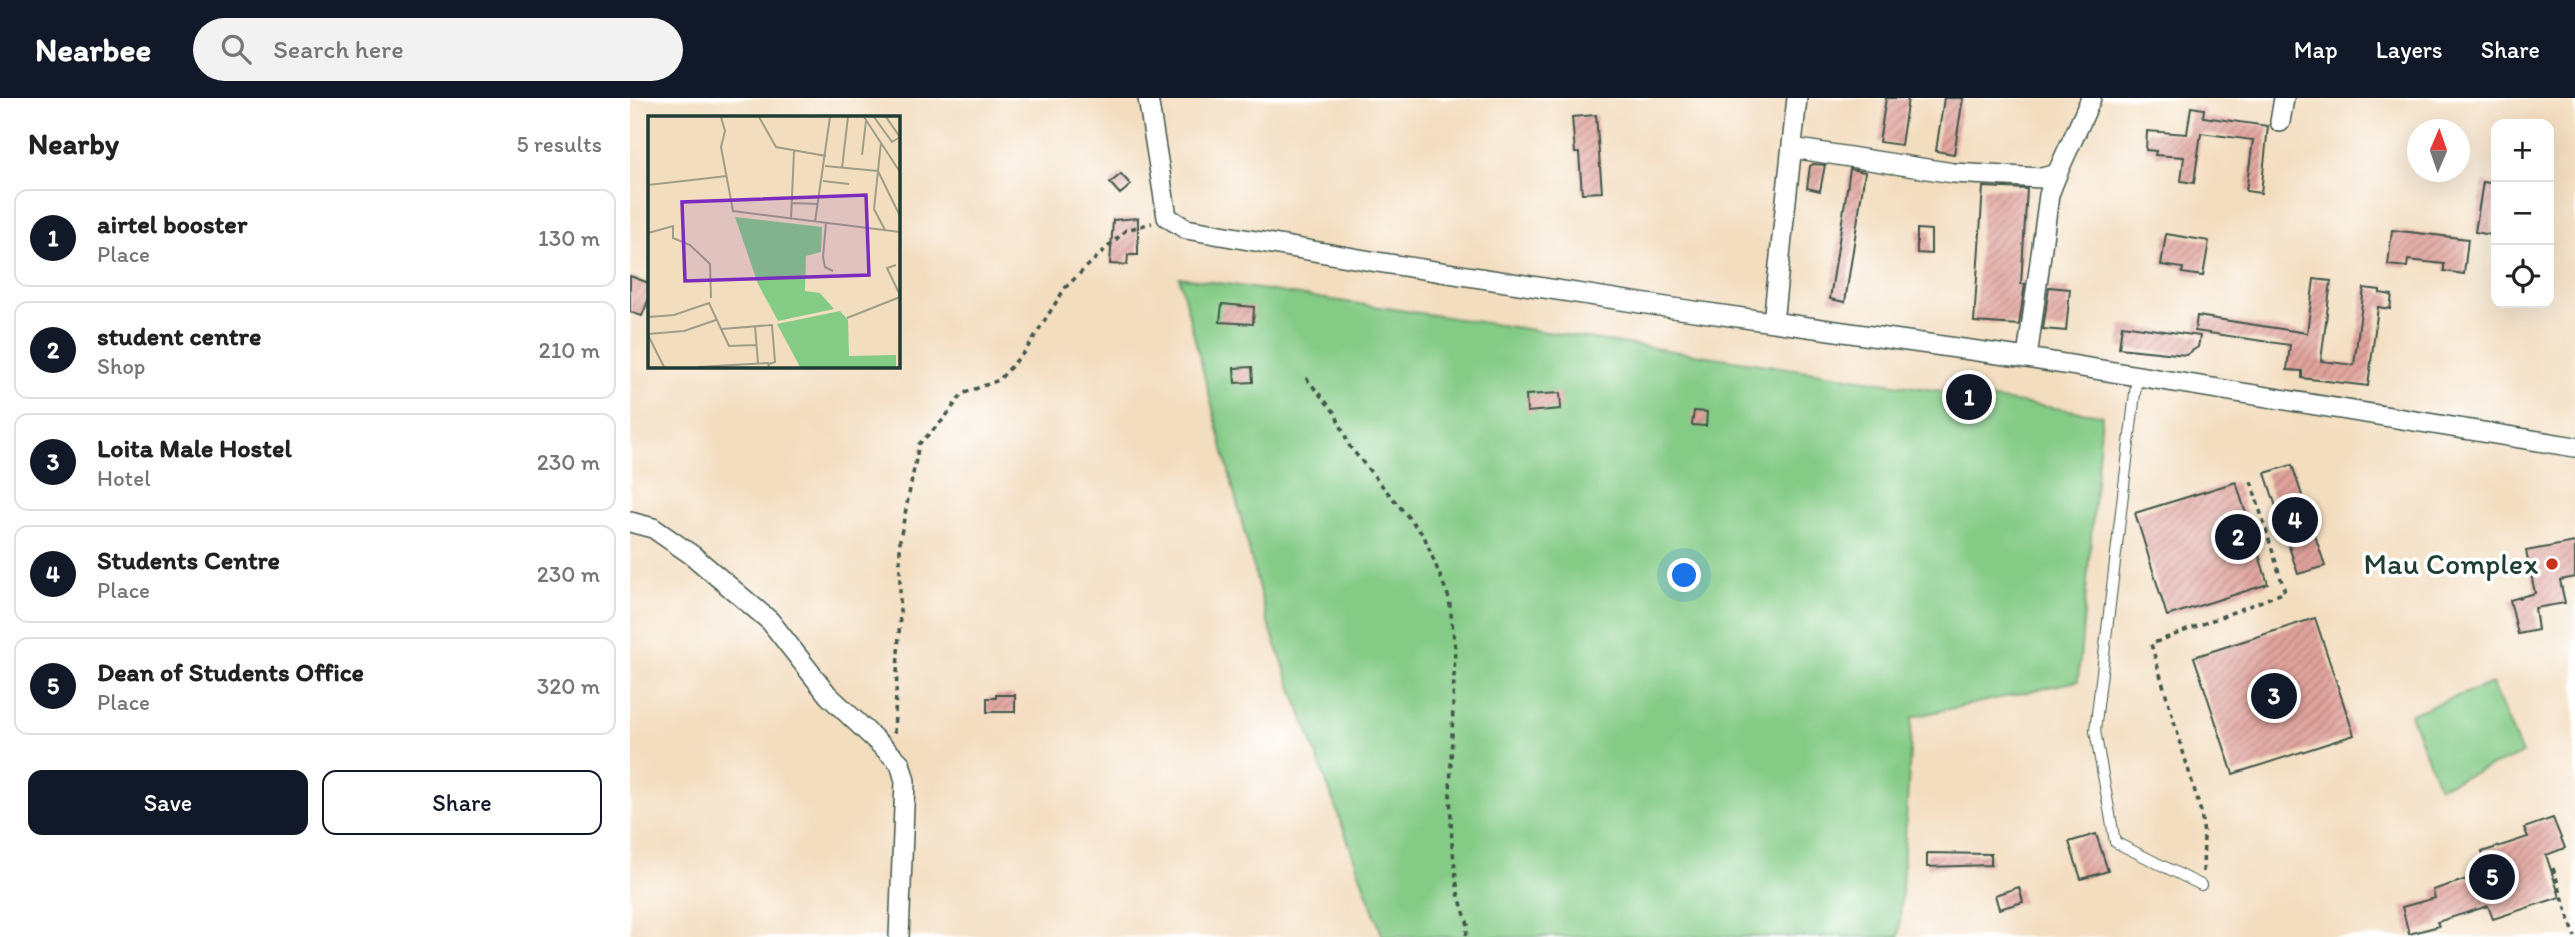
<!DOCTYPE html>
<html lang="en">
<head>
<meta charset="utf-8">
<style>
	:root { --surface:#fff; --page:#f2f2f2; --text:#222; --muted:#767676; --line:#e0e0e0; --accent:#111827 }
	body { margin:0; font-family:Itim,sans-serif; background:var(--page); color:var(--text) }
	.controls { position:absolute; right:21px; top:21px; display:grid; overflow:hidden; border-radius:14px; box-shadow:0 7px 28px #0002 }
	.controls button { width:63px; height:63px; display:grid; place-items:center; padding:0; border:0; border-bottom:2px solid var(--line); background:var(--surface); color:var(--text); font:35px sans-serif }
	.compass { position:absolute; left:1777px; top:21px; width:63px; height:63px; border-radius:50%; background:var(--surface); box-shadow:0 7px 28px #0002; rotate:2deg }
	.you { position:absolute; left:1055px; top:478px; width:24px; height:24px; margin:-18px; border:5px solid #fff; border-radius:50%; background:#1a73e8; box-shadow:0 0 0 10px #1a73e833 }
	.badge { display:grid; place-items:center; width:46px; height:46px; border-radius:50%; background:var(--accent); color:#fff; font-size:23px; font-weight:700 }
	.pin { position:absolute; translate:-50% -50%; border:4px solid #fff; box-shadow:0 2px 7px #0006 }
	.list { margin:0; padding:0; list-style:none }
	h2 { display:flex; justify-content:space-between; align-items:center; height:91px; margin:0; padding:0 28px; font-size:30px }
	h2 small { font-size:23px; font-weight:400; color:var(--muted) }
	.list li { display:grid; grid-template-columns:46px 1fr auto; gap:21px; align-items:center; box-sizing:border-box; height:98px; margin:0 14px 14px; padding:0 14px; border:2px solid var(--line); border-radius:14px }
	.list b { display:block; font-size:26px; white-space:nowrap }
	.list p { margin:0; font-size:23px; white-space:nowrap; color:var(--muted) }
	.list em { font-size:23px; font-style:normal; color:var(--muted) }
	.actions { display:flex; gap:14px; padding:21px 28px }
	.actions a { flex:1; padding:16px 0; border:2px solid var(--accent); border-radius:14px; text-align:center; font-size:24px; color:var(--accent) }
	.actions .main { background:var(--accent); color:#fff }
	.icon { flex:none; width:38px; height:38px; fill:none; stroke:currentColor; stroke-width:2; stroke-linecap:round; stroke-linejoin:round }
	.map { position:relative; flex:none; width:1945px; height:839px; overflow:hidden }
	header { display:flex; align-items:center; gap:42px; box-sizing:border-box; height:98px; padding:0 35px; background:var(--accent); color:#fff }
	header strong { font-size:33px }
	nav { display:flex; gap:38px; margin-inline-start:auto; font-size:24px }
	.search { width:490px; height:63px; background:var(--page); display:flex; align-items:center; gap:18px; box-sizing:border-box; padding:0 24px; border-radius:38px; color:var(--muted); font-size:26px }
	main { display:flex }
	aside { flex:1; background:var(--surface) }
	.map>svg:first-child { display:block }
</style>
</head>
<body>
<header>
<strong>Nearbee</strong>
<div class="search"><svg class="icon" aria-label="search" viewBox="0 0 24 24"><circle cx="10" cy="10" r="6"/><path d="M15 15l6 6"/></svg>Search here</div>
<nav><a>Map</a><a>Layers</a><a>Share</a></nav>
</header>
<main>
<aside>
<h2>Nearby<small>5 results</small></h2>
<ul class="list">
<li><span class="badge">1</span><div><b>airtel booster</b><p>Place</p></div><em>130 m</em></li>
<li><span class="badge">2</span><div><b>student centre</b><p>Shop</p></div><em>210 m</em></li>
<li><span class="badge">3</span><div><b>Loita Male Hostel</b><p>Hotel</p></div><em>230 m</em></li>
<li><span class="badge">4</span><div><b>Students Centre</b><p>Place</p></div><em>230 m</em></li>
<li><span class="badge">5</span><div><b>Dean of Students Office</b><p>Place</p></div><em>320 m</em></li>
</ul>
<div class="actions"><a class="main">Save</a><a>Share</a></div>
</aside>
<div class="map">
<svg width="1945" height="839" viewBox="0 0 1945 839">
	<defs>
		<pattern id="building-hatch" width="6" height="6" patternUnits="userSpaceOnUse" patternTransform="scale(1.75)"><rect width="6" height="6" fill="#e1a39c"/><path d="M-1 1l2-2M0 6l6-6M5 7l2-2" fill="none" stroke="#b68680"/></pattern>
	</defs>
	<rect width="100%" height="100%" fill="#fff"/>
	<filter id="ink" filterUnits="userSpaceOnUse"><feTurbulence type="fractalNoise" baseFrequency=".0143" numOctaves="2"/><feDisplacementMap in="SourceGraphic" scale="14" xChannelSelector="R" yChannelSelector="G"/><feConvolveMatrix kernelMatrix="1 2 1 2 8 2 1 2 1" color-interpolation-filters="sRGB"/></filter>
	<filter id="wash" filterUnits="userSpaceOnUse"><feTurbulence type="fractalNoise" baseFrequency=".00686" numOctaves="4" result="noise"/><feDisplacementMap in="SourceGraphic" scale="28" xChannelSelector="R" yChannelSelector="G"/><feGaussianBlur stdDeviation="1.57" result="paint"/><feColorMatrix in="noise" values="0 0 0 0 0 0 0 0 0 0 0 0 0 0 0 0 0 1.4 0 .05"/><feComposite in="paint" operator="in"/></filter>
	<g filter="url(#wash)">
		<rect width="100%" height="100%" fill="#f3ddbf"/>
		<path fill="#84cb86" stroke="#52845d" stroke-width="2" d="M549 179 1472 317 1448 583 1282 619 1269 839H753L637 522Z
			M1862 585 1892 656 1809 689 1780 616Z"/>
		<g id="blocks">
			<path fill="url(#building-hatch)" d="M1256 0H1278L1271 47 1249 44Z
				M1314 0H1333L1324 56 1306 53Z
				M1561 9 1574 11 1573 19 1638 28 1631 95 1616 93 1623 42 1571 35 1564 85 1551 83 1554 59 1525 57 1526 53 1516 52 1517 33 1557 36Z
				M966 17 972 94 952 95 949 55H945L942 19Z
				M1183 66 1195 67 1190 93 1177 90 1180 68Z
				M1220 71 1235 74 1215 204 1200 201Z
				M491 76 501 87 490 96 480 85Z
				M1853 84 1866 86 1861 137 1845 134Z
				M1353 89 1397 91 1391 186H1395L1389 227 1344 224Z
				M508 120V157H498L497 167 480 166 483 122Z
				M1287 131 1301 132V156L1287 155Z
				M1762 132 1838 141 1834 176 1814 173V166L1778 162 1777 169 1758 167Z
				M1536 136 1579 143 1573 178 1552 175 1553 170 1531 167Z
				M0 178 19 185V200L12 218 0 214Z
				M1684 181 1701 183 1691 263 1724 267 1734 190 1750 192V195L1762 197 1760 211 1748 209 1738 288 1672 280V273L1657 272 1660 247 1565 233 1567 218 1677 235Z
				M1419 189 1440 191 1436 233 1413 231Z
				M592 206 624 209 623 226 590 224Z
				M1492 227 1570 238 1568 249 1556 257 1489 250Z
				M622 269 623 284 605 285 604 270Z
				M1330 288 1350 291 1347 310 1327 307Z
				M930 295 931 311 897 314 896 297Z
				M1064 313 1077 314 1076 328 1062 327Z
				M1662 367 1695 468 1668 476 1635 375Z
				M1606 384 1638 486 1537 518 1505 415Z
				M1945 444V479L1930 482 1935 505 1905 510 1908 532 1888 536 1880 502 1905 495 1896 453Z
				M1685 520 1724 637 1603 676 1564 559Z
				M366 597H385V614H357V600H366Z
				M1923 720 1935 750 1916 757 1930 799 1863 821 1858 808 1807 824 1809 828 1779 836 1772 809 1805 800 1803 792 1859 774 1852 754 1898 739 1894 730Z
				M1466 736 1478 773 1451 781 1439 744Z
				M1297 755 1361 756V767L1297 769Z
				M1389 789 1393 804 1369 811 1365 797Z"/>
		</g>
	</g>
	<g filter="url(#ink)">
		<use href="#blocks" fill-opacity="0" stroke="#3f5549" stroke-width="2"/>
		<g fill="none" stroke-linecap="round" stroke-linejoin="round">
			<g stroke="#3f5549" stroke-width="12">
				<path id="lane" d="M1507 278 1465 633 1485 744 1571 787"/>
			</g>
			<g stroke="#3f5549" stroke-width="22">
				<path id="street" d="M518 0 537 119 556 131 747 164 1036 209 1397 260 1945 349
					M1650 24 1654 0
					M1162 50 1323 75 1412 80 1426 76
					M1143 224 1167 0
					M1397 260 1419 97C1430 64 1448 33 1461 0
					M0 424 23 430 62 457 140 523 198 597 270 665 275 683 269 839"/>
			</g>
			<path stroke="#3f5549" stroke-width="3.5" stroke-dasharray="5 5" stroke-linecap="butt" d="M676 280 705 315 720 349 794 438 819 500 825 549 820 695 822 746 828 795 838 827 836 839
				M264 635 270 517V441L289 346 314 321 332 296 369 282 396 252 435 190 468 158 496 132 522 125
				M1923 770 1945 839
				M1573 774 1574 737 1571 714 1521 546 1655 494 1620 380"/>
			<use href="#lane" stroke="#fff" stroke-width="10"/>
			<use href="#street" stroke="#fff" stroke-width="19"/>
		</g>
	</g>
	<circle fill="#c8321e" stroke="#fff" stroke-width="2.5" cx="1922" cy="466" r="7"/>
	<g text-anchor="middle" stroke-width="7" stroke-linejoin="round" paint-order="stroke">
		<g font-size="30" fill="#1f3d34" stroke="#fff" text-anchor="end">
			<text x="1908" y="476">Mau Complex</text>
		</g>
	</g>
	<g transform="translate(18 18)">
		<rect width="252" height="252" fill="#f3ddbf"/>
		<path d="M87 101 174 111 173 136 158 140 157 175 172 177 186 193 130 205 110 168Z" fill="#84cb86"/>
		<path d="M192 195 200 204 201 240 248 239V251H152L129 208Z" fill="#84cb86"/>
		<path fill="none" stroke="#9e9d87" stroke-width="2" d="M73 1 77 15 73 31 85 95 252 116M111 1 128 31 178 40M216 1 252 56M226 1 244 26 252 21M238 1 252 21M233 26 226 93 237 114M214 39 218 5M177 50 230 55 252 100M194 52 200 1M175 65 201 68M0 69 79 60M144 87 169 88M143 103 146 35M167 106 182 1M178 107 175 141 177 151 185 155M0 117 25 110V122L42 129 62 148 63 182M248 149 239 152 252 179M0 201 26 199 61 187 81 230 109 229M199 202 252 181M107 210 110 247M73 213 124 209 127 246 121 248M0 218 36 215 68 204M0 219 16 251M50 251 120 247 121 251"/>
		<path fill="#7b2cbf" fill-opacity="0.15" stroke="#7b2cbf" stroke-width="3.5" d="M218 79 221 159 37 165 34 86Z"/>
		<rect width="252" height="252" fill="none" stroke="#1f3d34" stroke-width="3.5"/>
	</g>
</svg>
<div class="controls">
<button>+</button>
<button>−</button>
<button><svg class="icon" aria-label="locate" viewBox="0 0 24 24"><circle cx="12" cy="12" r="6"/><path d="M12 2v4M12 18v4M2 12h4M18 12h4"/></svg></button>
</div>
<svg class="compass" viewBox="-18 -18 36 36"><path d="M0-13l5 13h-10z" fill="#e53935"/><path d="M0 13l5-13h-10z" fill="#767676"/></svg>
<div class="you"></div>
<div class="pin badge" style="left:1339px;top:299px">1</div>
<div class="pin badge" style="left:1608px;top:439px">2</div>
<div class="pin badge" style="left:1644px;top:598px">3</div>
<div class="pin badge" style="left:1665px;top:422px">4</div>
<div class="pin badge" style="left:1862px;top:779px">5</div>
</div>
</main>
</body>
</html>
